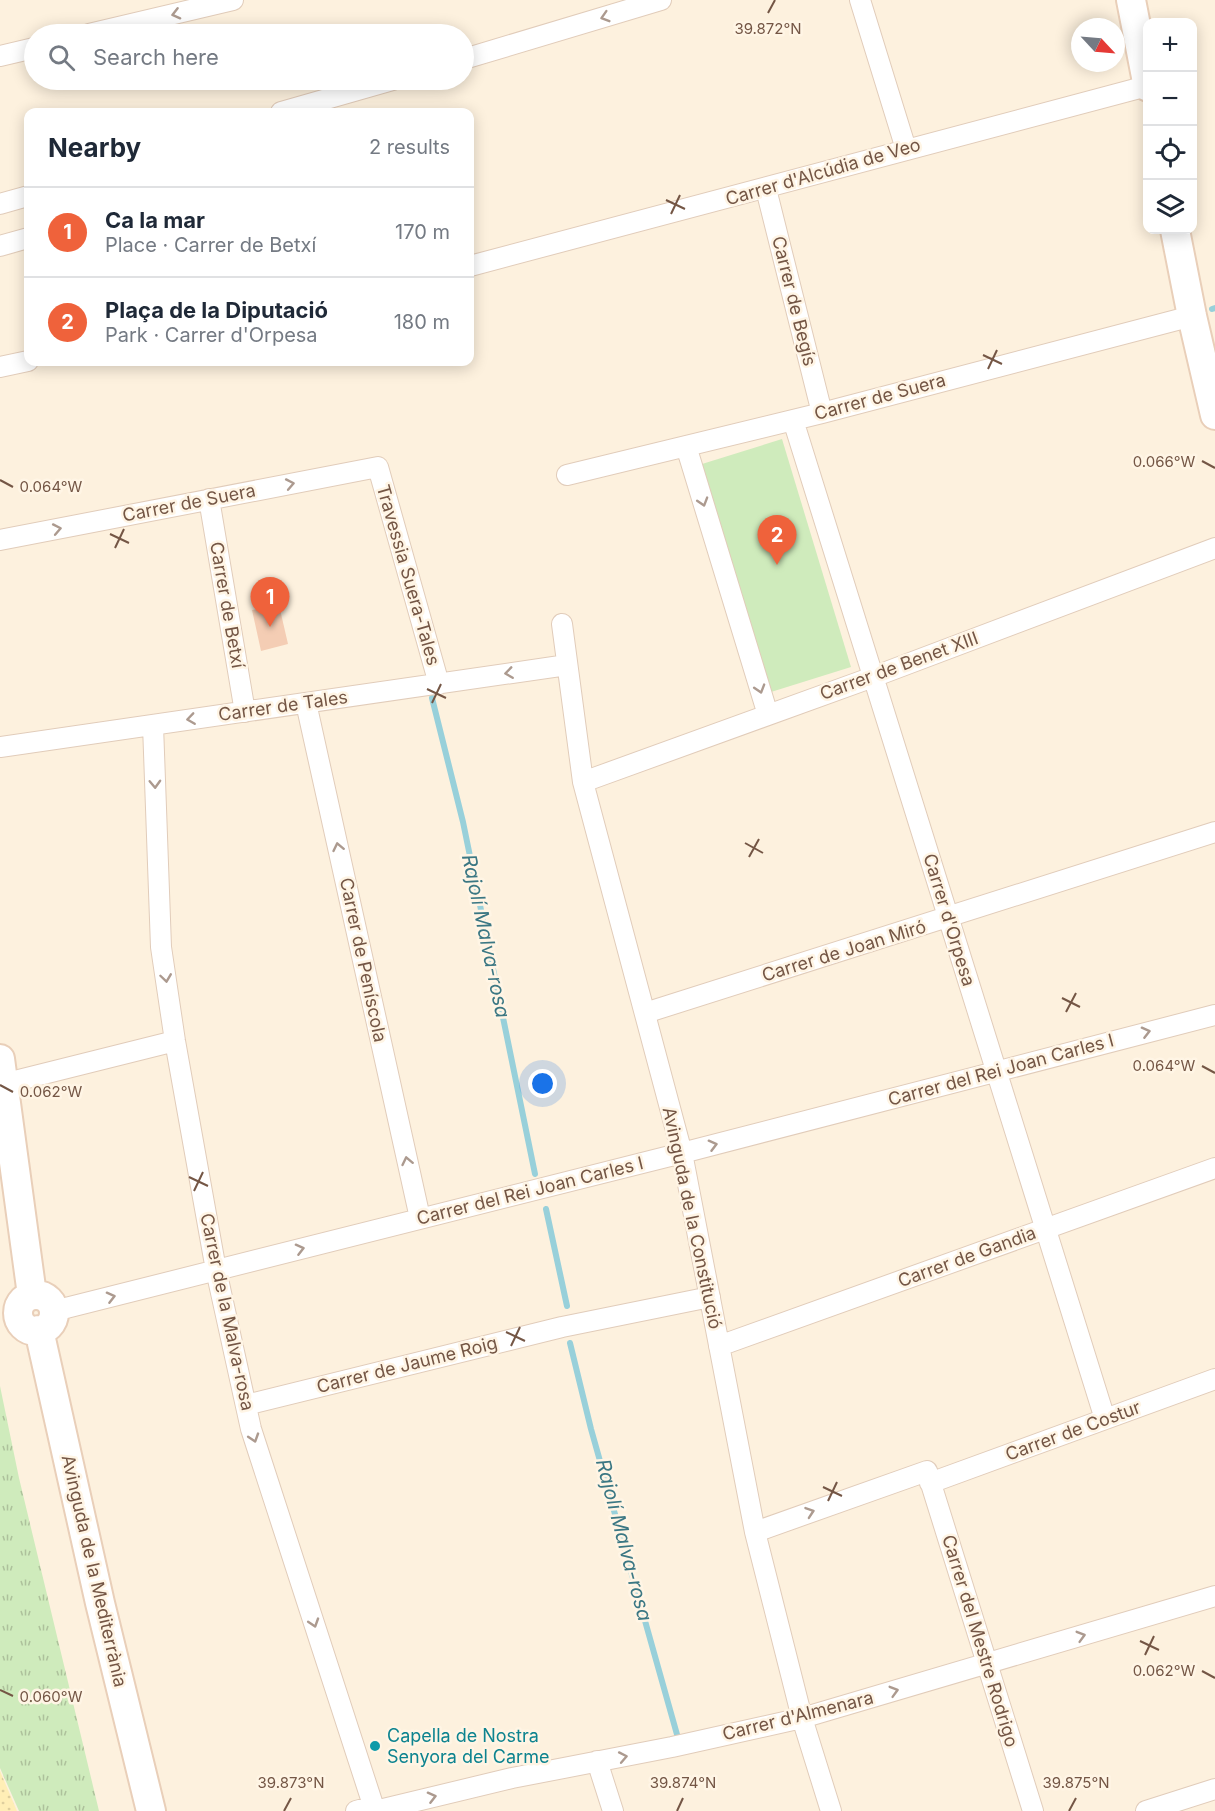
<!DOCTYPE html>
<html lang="en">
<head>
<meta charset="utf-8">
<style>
	:root { --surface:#fff; --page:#f6f6f7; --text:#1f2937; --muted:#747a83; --line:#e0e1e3; --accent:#ef623b }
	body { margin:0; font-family:Inter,sans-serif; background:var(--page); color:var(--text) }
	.controls { position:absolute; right:18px; top:18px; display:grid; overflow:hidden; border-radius:12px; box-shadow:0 3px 15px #0003 }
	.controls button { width:54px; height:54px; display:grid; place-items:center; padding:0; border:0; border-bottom:2px solid var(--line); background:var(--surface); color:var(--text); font:30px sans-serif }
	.compass { position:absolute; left:1071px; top:18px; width:54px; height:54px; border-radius:50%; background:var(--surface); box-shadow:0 3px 15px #0003; rotate:116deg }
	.you { position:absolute; left:543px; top:1084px; width:21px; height:21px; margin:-15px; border:4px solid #fff; border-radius:50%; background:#1a73e8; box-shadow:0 0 0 9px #1a73e833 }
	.badge { display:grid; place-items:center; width:39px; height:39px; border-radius:50%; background:var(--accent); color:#fff; font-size:20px; font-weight:700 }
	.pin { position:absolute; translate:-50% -50px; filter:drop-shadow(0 2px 3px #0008) }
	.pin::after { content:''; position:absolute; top:32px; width:21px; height:18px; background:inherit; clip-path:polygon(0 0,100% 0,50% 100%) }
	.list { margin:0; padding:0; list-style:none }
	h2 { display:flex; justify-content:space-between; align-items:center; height:78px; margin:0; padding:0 24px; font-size:26px }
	h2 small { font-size:20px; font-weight:400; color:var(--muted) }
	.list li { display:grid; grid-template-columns:39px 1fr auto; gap:18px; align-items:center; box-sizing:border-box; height:90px; padding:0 24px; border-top:2px solid var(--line) }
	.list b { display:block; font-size:22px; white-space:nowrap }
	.list p { margin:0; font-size:20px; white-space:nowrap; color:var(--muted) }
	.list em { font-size:20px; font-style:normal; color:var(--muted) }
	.icon { flex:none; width:33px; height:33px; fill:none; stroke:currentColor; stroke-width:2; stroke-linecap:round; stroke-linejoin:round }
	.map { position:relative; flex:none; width:1215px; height:1811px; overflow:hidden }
	.search { position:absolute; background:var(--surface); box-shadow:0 3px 15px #0003; left:24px; top:24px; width:450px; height:66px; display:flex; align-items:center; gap:15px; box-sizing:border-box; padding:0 21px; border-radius:33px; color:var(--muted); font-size:22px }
	.panel { position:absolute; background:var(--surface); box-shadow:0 3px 15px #0003; left:24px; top:108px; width:450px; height:258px; border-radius:12px }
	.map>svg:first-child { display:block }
</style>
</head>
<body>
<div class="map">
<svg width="1215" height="1811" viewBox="0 0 1215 1811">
	<defs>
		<pattern id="grass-tufts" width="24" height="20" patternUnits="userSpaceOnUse" patternTransform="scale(1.5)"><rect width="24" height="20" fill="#cfebbc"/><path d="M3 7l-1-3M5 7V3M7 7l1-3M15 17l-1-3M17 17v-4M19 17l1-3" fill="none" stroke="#adc19b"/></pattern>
		<pattern id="sand-dots" width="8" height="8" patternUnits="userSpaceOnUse" patternTransform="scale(1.5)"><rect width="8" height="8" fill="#ffeeb6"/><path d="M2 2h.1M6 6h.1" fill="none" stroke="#dece9e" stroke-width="1.8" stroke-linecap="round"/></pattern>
	</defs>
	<rect width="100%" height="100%" fill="#fdf1de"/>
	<path fill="url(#grass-tufts)" d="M0 1386 19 1478 99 1811H19L0 1768Z"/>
	<path fill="url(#sand-dots)" d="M0 1771 17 1811H0Z"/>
	<path fill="#cfebbc" d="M782 439 851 667 771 692 702 464Z"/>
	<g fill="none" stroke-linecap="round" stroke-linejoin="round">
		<path stroke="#98d0da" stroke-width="6" d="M1212 309 1215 308
			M432 698 463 822 535 1174
			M546 1209 567 1306
			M570 1343 591 1429 678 1738"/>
	</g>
	<path fill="#f4cdb4" d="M279 605 288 644 261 651 252 610Z"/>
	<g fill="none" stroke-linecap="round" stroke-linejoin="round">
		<g stroke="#e1ccba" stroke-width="22">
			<path id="street" d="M860 0 906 149
				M89 34 233 0
				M0 56 34 48
				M464 59 661 0
				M281 112 393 80
				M766 189 822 413
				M0 204 28 196
				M0 246 28 238
				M470 266 1147 86
				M0 367 28 361
				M793 420 1105 1419
				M686 446 768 715
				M567 475 822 413 1192 316
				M209 499 245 712
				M0 540 378 467 439 684
				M562 624 583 782 682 1153 755 1532 802 1718 831 1811
				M306 703 420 1218
				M153 725 161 947 175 1041 216 1270 251 1429 375 1811 512 1778 672 1747 802 1718 1215 1596
				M0 747 567 665
				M583 782 873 677 1215 548
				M645 1013 1215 832
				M3 1084 175 1041
				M54 1311 682 1153 1215 1015
				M719 1346 1215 1168
				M246 1405 562 1327 710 1297
				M930 1483 1215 1379
				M755 1532 927 1471 1033 1811
				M597 1761 613 1811
				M356 1811 374 1806
				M1146 1811 1215 1789"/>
		</g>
		<g stroke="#e9cfb9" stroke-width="32">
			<path id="secondary" d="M1131 0 1148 87
				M1175 230 1192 316 1215 415
				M0 1059 32 1295
				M18 1313a18 18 0 1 1 36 0a18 18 0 1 1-36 0Z
				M39 1330 100 1603 151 1811"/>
		</g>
		<use href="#street" stroke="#fff" stroke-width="20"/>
		<use href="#secondary" stroke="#fff" stroke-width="28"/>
	</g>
	<defs><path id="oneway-chevron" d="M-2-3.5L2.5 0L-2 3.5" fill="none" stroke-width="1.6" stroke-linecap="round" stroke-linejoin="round" transform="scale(1.5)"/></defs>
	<g stroke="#ac9a8f">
		<use href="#oneway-chevron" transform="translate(176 14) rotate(166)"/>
		<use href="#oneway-chevron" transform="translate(605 17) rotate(163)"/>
		<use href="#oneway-chevron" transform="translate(290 484) rotate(-11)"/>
		<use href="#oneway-chevron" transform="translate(703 502) rotate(73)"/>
		<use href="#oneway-chevron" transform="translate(57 529) rotate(-11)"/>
		<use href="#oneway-chevron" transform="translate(509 673) rotate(172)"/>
		<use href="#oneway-chevron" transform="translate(760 689) rotate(73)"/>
		<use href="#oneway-chevron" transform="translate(191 719) rotate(172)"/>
		<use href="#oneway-chevron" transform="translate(155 784) rotate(88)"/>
		<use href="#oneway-chevron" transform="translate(338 847) rotate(-102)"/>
		<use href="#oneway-chevron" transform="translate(166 978) rotate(82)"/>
		<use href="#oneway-chevron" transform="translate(1146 1032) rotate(-14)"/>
		<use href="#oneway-chevron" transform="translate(713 1145) rotate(-15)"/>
		<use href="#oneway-chevron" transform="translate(407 1161) rotate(-102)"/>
		<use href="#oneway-chevron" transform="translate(300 1249) rotate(-14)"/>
		<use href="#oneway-chevron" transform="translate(111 1297) rotate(-14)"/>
		<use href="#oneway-chevron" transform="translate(254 1438) rotate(72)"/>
		<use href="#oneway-chevron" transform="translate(810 1512) rotate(-19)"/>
		<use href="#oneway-chevron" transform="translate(314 1623) rotate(72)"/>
		<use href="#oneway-chevron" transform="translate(1081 1636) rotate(-16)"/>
		<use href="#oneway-chevron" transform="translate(894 1691) rotate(-16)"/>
		<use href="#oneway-chevron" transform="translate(623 1757) rotate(-11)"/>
		<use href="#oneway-chevron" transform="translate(432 1797) rotate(-14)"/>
	</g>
	<path fill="none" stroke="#745645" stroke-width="2" d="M768 13 775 0M666 200 685 209M671 214 680 195M983 355 1002 364M988 369 997 350M1202 461 1215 468M0 480 13 487M110 534 129 543M115 548 124 529M427 689 446 698M432 703 441 684M745 843 763 853M749 857 759 839M1062 998 1080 1007M1066 1012 1076 993M1202 1066 1215 1073M0 1085 13 1092M189 1177 208 1186M194 1191 203 1172M506 1332 525 1341M511 1346 520 1327M823 1487 842 1496M828 1501 837 1482M1140 1641 1159 1650M1145 1655 1154 1636M1202 1671 1215 1678M0 1690 13 1696M284 1811 291 1798M677 1811 683 1798M1069 1811 1076 1798"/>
	<circle fill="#0f9aa8" stroke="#fff5e5" stroke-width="2" cx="375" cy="1746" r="6"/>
	<g text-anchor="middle" stroke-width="5" stroke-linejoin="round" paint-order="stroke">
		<g font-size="18" fill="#745645" stroke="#fff5e5">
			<text transform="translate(823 172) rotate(-16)" y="6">Carrer d'Alcúdia de Veo</text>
			<text transform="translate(794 301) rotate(76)" y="6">Carrer de Begís</text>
			<text transform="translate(880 397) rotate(-15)" y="6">Carrer de Suera</text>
			<text transform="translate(189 503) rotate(-11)" y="6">Carrer de Suera</text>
			<text transform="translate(408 575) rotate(74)" y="6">Travessia Suera-Tales</text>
			<text transform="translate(227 605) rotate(80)" y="6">Carrer de Betxí</text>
			<text transform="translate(899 666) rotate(-20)" y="6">Carrer de Benet XIII</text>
			<text transform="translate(283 706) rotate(-8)" y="6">Carrer de Tales</text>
			<text transform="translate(949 920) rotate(73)" y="6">Carrer d'Orpesa</text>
			<text transform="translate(844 951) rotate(-17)" y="6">Carrer de Joan Miró</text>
			<text transform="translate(363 960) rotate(78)" y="6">Carrer de Peníscola</text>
			<text transform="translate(1001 1070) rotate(-15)" y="6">Carrer del Rei Joan Carles I</text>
			<text transform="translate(530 1191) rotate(-14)" y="6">Carrer del Rei Joan Carles I</text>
			<text transform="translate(692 1218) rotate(78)" y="6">Avinguda de la Constitució</text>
			<text transform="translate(967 1257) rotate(-20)" y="6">Carrer de Gandia</text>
			<text transform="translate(227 1312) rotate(78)" y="6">Carrer de la Malva-rosa</text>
			<text transform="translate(407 1365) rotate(-14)" y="6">Carrer de Jaume Roig</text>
			<text transform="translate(1073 1431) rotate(-20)" y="6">Carrer de Costur</text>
			<text transform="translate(94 1571) rotate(77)" y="6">Avinguda de la Mediterrània</text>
			<text transform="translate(980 1641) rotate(73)" y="6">Carrer del Mestre Rodrigo</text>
			<text transform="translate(798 1716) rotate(-14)" y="6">Carrer d'Almenara</text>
		</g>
		<g font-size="18" fill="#0d838f" stroke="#fff5e5" text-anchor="start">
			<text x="387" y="1742">Capella de Nostra<tspan x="387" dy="21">Senyora del Carme</tspan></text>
		</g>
		<g font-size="20" font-style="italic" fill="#3b7783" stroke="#fff5e5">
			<text transform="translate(486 936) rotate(78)" y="7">Rajolí Malva-rosa</text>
			<text transform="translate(624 1540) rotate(75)" y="7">Rajolí Malva-rosa</text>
		</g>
	</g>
	<g font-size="15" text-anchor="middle" fill="#745645" stroke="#fff5e5" stroke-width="5" stroke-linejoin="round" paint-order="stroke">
		<text x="768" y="34">39.872°N</text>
		<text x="1164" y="467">0.066°W</text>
		<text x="51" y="492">0.064°W</text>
		<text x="1164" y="1071">0.064°W</text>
		<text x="51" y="1097">0.062°W</text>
		<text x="1164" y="1676">0.062°W</text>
		<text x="51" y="1702">0.060°W</text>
		<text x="291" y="1788">39.873°N</text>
		<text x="683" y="1788">39.874°N</text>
		<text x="1076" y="1788">39.875°N</text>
	</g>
</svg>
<div class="controls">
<button>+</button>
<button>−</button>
<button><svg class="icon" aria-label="locate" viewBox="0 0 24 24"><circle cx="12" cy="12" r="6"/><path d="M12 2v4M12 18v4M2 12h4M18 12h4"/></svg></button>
<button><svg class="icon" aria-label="layers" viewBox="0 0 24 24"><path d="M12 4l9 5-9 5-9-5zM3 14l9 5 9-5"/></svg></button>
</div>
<svg class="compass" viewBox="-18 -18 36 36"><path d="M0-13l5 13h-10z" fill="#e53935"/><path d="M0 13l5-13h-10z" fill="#747a83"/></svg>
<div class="you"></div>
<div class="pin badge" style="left:270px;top:627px">1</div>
<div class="pin badge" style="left:777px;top:565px">2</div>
<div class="search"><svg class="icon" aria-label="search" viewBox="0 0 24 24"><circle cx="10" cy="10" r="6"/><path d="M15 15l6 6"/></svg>Search here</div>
<section class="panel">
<h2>Nearby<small>2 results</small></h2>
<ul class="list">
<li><span class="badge">1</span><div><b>Ca la mar</b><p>Place · Carrer de Betxí</p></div><em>170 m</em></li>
<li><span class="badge">2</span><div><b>Plaça de la Diputació</b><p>Park · Carrer d'Orpesa</p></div><em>180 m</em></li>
</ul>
</section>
</div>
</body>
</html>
